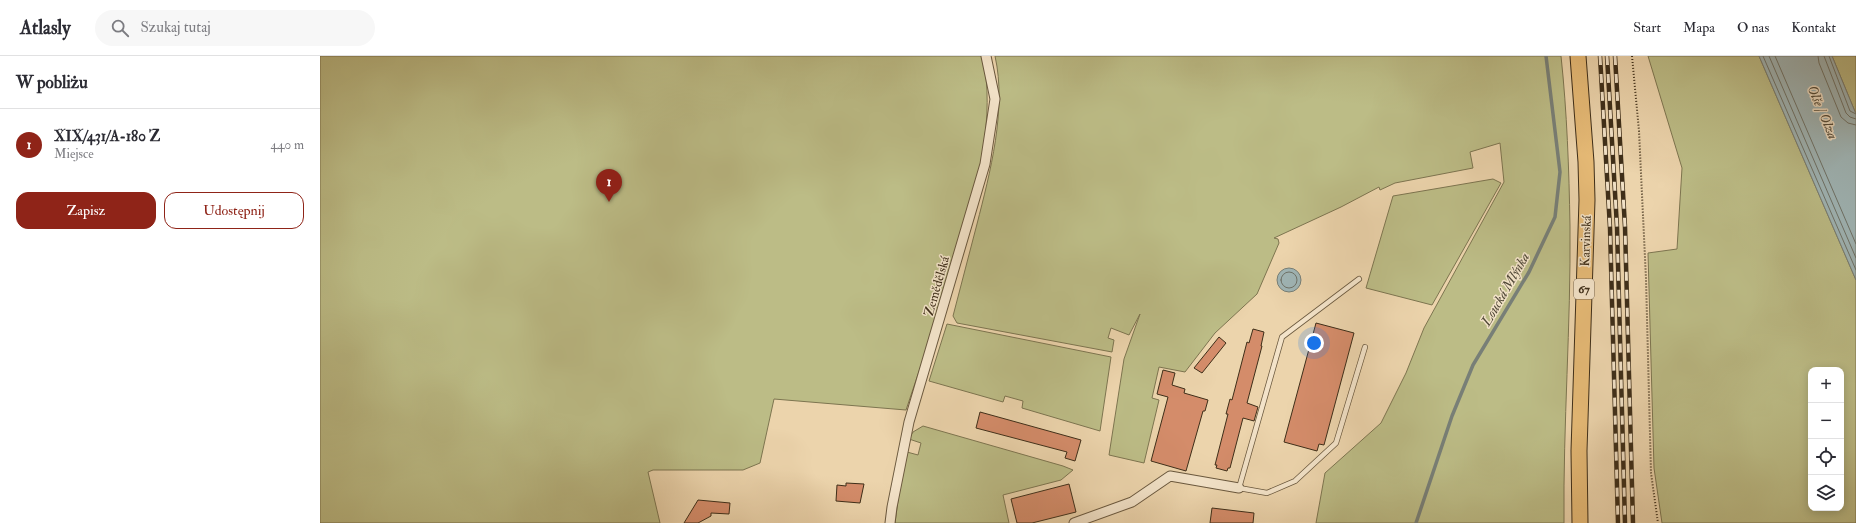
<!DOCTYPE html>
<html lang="pl">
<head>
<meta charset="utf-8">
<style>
	:root { --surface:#fff; --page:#f7f7f7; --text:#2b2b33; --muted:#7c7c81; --line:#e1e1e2; --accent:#8f2418 }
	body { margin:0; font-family:"IM FELL Double Pica",serif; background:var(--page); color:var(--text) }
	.controls { position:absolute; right:12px; bottom:12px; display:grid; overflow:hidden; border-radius:8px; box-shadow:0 2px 10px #0003 }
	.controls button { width:36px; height:36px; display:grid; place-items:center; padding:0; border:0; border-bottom:1px solid var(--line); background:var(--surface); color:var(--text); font:20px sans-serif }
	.you { position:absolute; left:994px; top:287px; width:14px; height:14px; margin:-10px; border:3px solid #fff; border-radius:50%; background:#1a73e8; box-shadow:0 0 0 6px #1a73e833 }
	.badge { display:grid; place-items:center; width:26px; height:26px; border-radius:50%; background:var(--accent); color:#fff; font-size:13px; font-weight:700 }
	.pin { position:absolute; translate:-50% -33px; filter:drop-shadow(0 1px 2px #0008) }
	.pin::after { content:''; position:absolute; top:21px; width:14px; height:12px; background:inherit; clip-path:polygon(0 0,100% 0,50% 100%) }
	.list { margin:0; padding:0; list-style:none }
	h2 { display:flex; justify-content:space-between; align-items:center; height:52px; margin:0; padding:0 16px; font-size:17px }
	h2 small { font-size:13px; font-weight:400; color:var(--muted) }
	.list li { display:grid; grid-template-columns:26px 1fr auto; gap:12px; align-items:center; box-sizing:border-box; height:72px; padding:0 16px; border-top:1px solid var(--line) }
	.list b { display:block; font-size:15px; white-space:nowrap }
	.list p { margin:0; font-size:13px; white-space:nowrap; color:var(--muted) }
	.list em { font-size:13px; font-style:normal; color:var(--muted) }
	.actions { display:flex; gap:8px; padding:12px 16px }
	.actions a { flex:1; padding:9px 0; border:1px solid var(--accent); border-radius:12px; text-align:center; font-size:14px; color:var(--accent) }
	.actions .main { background:var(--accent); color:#fff }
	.icon { flex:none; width:22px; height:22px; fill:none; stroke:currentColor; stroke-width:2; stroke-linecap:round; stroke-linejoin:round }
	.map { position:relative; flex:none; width:1536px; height:467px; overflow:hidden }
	header { display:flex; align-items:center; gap:24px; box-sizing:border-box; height:56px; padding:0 20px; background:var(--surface); border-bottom:1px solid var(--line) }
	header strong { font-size:19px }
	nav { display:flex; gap:22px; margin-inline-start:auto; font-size:14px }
	.search { width:280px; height:36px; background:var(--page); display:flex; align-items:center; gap:10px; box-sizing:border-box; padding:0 14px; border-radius:22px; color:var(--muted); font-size:15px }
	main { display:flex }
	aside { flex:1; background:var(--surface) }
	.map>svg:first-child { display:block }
</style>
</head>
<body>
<header>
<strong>Atlasly</strong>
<div class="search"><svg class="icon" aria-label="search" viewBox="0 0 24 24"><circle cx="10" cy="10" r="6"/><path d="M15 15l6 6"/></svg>Szukaj tutaj</div>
<nav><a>Start</a><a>Mapa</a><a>O nas</a><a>Kontakt</a></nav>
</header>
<main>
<aside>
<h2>W pobliżu<small></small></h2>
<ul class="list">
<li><span class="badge">1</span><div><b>XIX/431/A-180 Z</b><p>Miejsce</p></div><em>440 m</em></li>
</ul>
<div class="actions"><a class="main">Zapisz</a><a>Udostępnij</a></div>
</aside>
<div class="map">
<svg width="1536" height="467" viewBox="0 0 1536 467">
	<rect width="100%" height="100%" fill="#ecd4ac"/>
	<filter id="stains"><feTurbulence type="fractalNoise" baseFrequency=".005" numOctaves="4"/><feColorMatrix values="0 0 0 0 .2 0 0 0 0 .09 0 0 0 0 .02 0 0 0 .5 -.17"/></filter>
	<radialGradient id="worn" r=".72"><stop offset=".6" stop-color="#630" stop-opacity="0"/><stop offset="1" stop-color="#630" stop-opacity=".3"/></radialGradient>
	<path fill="#bcbc86" stroke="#7d7550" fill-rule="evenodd" d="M0 0H663C675 62 659 124 641 184 625 242 605 297 586 354L454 343 440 407 423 414H333L328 416 340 467H0Z
		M675 0H1241C1247 56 1249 113 1250 170 1251 269 1243 368 1244 467H996L1005 417 1061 367 1086 317 1104 272 1184 126 1180 87 1150 96 1153 112 1075 127 1060 134 1059 131 1021 151 954 182 958 183 959 187 937 238 895 277 865 316 839 311 832 342 839 344 824 407 789 399 804 303 820 258 809 279 791 272 788 282 794 284 792 296 637 267 633 260C641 229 649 199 657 168 670 117 687 53 675 0Z
		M1328 0H1439L1536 224V467H1342L1334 412 1328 197 1357 193 1362 112ZM1491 314H1521V452H1491Z
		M1512 0H1536V58Z
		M1173 123 1181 127 1112 249 1046 232 1073 140Z
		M627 268 791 301 780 375 702 352 703 345 685 340 683 346 609 325Z
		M603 370 743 410 753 414 741 424 683 439 689 467H575L581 422 587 396 598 399 601 387 589 383 593 376Z"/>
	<path fill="#9fb5b6" stroke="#787f77" d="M1439 0H1512L1536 58V224Z
		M957 224a12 12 0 1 1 24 0a12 12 0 1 1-24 0Z"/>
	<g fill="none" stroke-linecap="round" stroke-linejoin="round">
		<path stroke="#6e7268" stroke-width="1" d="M1443 0 1536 214
			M1449 0 1536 202
			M1455 0 1536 188
			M1498 0 1499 7 1521 61 1528 67 1536 69
			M1504 0 1526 57 1530 61 1536 63
			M1509 0 1530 55 1536 58
			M961 224a8 8 0 1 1 16 0a8 8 0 1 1-16 0Z"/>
		<path stroke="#787f77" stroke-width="3.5" d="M1096 467 1132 360 1153 309 1209 216 1235 161 1240 116 1226 0"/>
	</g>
	<path fill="#d48c6a" stroke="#3e2e19" d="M996 267 1034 277 1004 389 999 388 997 395 964 386Z
		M933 273 944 276 941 290H942L927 347 938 351 934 365 923 362 910 412H908L907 415 896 412 897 409H895L908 358H906L910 343 912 344 927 286 929 287Z
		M899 281 906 287 882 317 874 312Z
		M843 314 855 317 852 329 865 333 864 337 888 344 885 355H883L866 415 831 405 848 341 837 338Z
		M660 356 761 384 755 405 745 402 747 396 656 372Z
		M526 427 544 428 540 447 516 445 517 429 526 430Z
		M749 428 756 456 712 467H697L691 443Z
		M378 444 410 447 409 458 391 457V460L378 467H364Z
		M892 452 934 457 933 467H890Z"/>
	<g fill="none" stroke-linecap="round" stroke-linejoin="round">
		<g stroke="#6a583e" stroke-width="6">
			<path id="service" d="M1039 223 962 281 919 432 947 437 975 425 1016 387 1045 291"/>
		</g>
		<g stroke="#6a583e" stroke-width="11">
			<path id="minor" d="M570 467 572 451 589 366 665 108 675 43 666 0
				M754 467 812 446 850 420 919 432"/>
		</g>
		<g stroke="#3e2e19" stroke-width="17">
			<path id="primary" d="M1258 0 1266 106 1267 144 1259 395 1260 467"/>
		</g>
		<path stroke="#3e2e19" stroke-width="2" stroke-dasharray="1 2" stroke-linecap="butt" d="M1312 0 1319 75 1326 223 1331 417 1338 467"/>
		<use href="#service" stroke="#f3e3c9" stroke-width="4.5"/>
		<use href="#minor" stroke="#f3e3c9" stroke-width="9"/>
		<use href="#primary" stroke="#e6ba76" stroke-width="15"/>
		<g stroke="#3e2e19" stroke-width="4.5">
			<path id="rail" d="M1280 0 1290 172 1298 467
				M1287 0 1297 171 1305 467
				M1295 0 1305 171 1313 467"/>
		</g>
		<use href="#rail" stroke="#f3e3c9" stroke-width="3" stroke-dasharray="9" stroke-linecap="butt"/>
	</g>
	<g text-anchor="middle" stroke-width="3" stroke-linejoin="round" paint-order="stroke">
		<rect fill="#f3e3c9" stroke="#74644e" stroke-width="1" x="1254" y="223" width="20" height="20" rx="3"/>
		<g font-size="12" font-weight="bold" fill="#3e2e19">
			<text x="1264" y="237">67</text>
		</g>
		<g font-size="13" fill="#3e2e19" stroke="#f3e3c9">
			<text transform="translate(1265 185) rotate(-88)" y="5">Karvinská</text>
			<text transform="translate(616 230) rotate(-74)" y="5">Zemědělská</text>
		</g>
		<g font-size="14" font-style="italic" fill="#514938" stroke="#f3e3c9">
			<text transform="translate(1503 56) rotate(67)" y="5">Olše / Olza</text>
			<text transform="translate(1185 233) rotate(-60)" y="5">Loucká Mlýnka</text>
		</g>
	</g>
	<rect width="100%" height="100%" filter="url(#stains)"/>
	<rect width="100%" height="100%" fill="url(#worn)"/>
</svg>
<div class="controls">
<button>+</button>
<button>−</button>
<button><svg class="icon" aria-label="locate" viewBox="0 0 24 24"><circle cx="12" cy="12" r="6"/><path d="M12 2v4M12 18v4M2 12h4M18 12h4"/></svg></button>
<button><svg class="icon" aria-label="layers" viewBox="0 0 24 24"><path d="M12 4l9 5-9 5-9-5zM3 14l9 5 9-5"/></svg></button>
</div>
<div class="you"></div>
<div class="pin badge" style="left:289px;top:146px">1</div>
</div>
</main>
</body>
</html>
